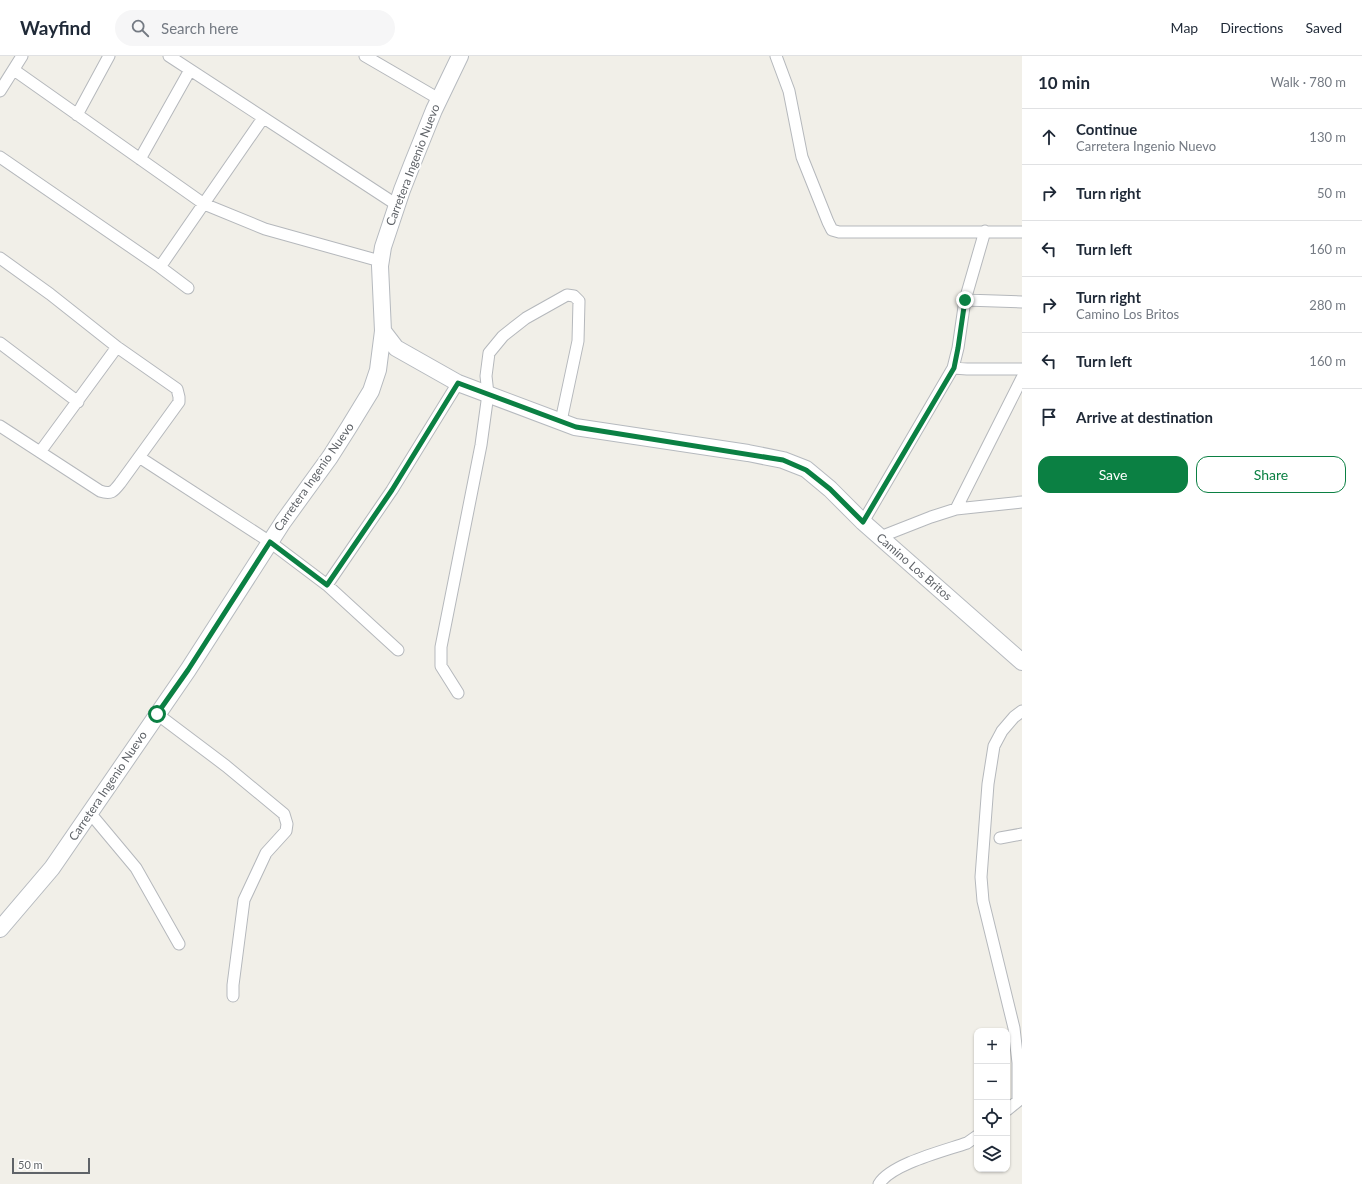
<!DOCTYPE html>
<html lang="en">
<head>
<meta charset="utf-8">
<style>
	:root { --surface:#fff; --page:#f6f6f7; --text:#1f2937; --muted:#747a83; --line:#e0e1e3; --accent:#0b8043 }
	body { margin:0; font-family:Lato,sans-serif; background:var(--page); color:var(--text) }
	.controls { position:absolute; right:12px; bottom:12px; display:grid; overflow:hidden; border-radius:8px; box-shadow:0 1px 3px #0004 }
	.controls button { width:36px; height:36px; display:grid; place-items:center; padding:0; border:0; border-bottom:1px solid var(--line); background:var(--surface); color:var(--text); font:20px sans-serif }
	.scale { position:absolute; left:12px; bottom:10px; width:78px; box-sizing:border-box; padding-left:4px; border:2px solid #5f6368; border-top:0; font-size:11px; line-height:14px; white-space:nowrap; color:#5f6368; -webkit-text-stroke:3px #fff; paint-order:stroke }
	.stop { position:absolute; width:12px; height:12px; margin:-9px; border:3px solid #0b8043; border-radius:50%; background:#fff }
	.stop.end { background:#0b8043; border-color:#fff; box-shadow:0 1px 4px #0008 }
	.list { margin:0; padding:0; list-style:none }
	h2 { display:flex; justify-content:space-between; align-items:center; height:52px; margin:0; padding:0 16px; font-size:17px }
	h2 small { font-size:13px; font-weight:400; color:var(--muted) }
	.list li { display:grid; grid-template-columns:26px 1fr auto; gap:12px; align-items:center; box-sizing:border-box; height:56px; padding:0 16px; border-top:1px solid var(--line) }
	.list b { display:block; font-size:15px; white-space:nowrap }
	.list p { margin:0; font-size:13px; white-space:nowrap; color:var(--muted) }
	.list em { font-size:13px; font-style:normal; color:var(--muted) }
	.actions { display:flex; gap:8px; padding:12px 16px }
	.actions a { flex:1; padding:9px 0; border:1px solid var(--accent); border-radius:12px; text-align:center; font-size:14px; color:var(--accent) }
	.actions .main { background:var(--accent); color:#fff }
	.icon { flex:none; width:22px; height:22px; fill:none; stroke:currentColor; stroke-width:2; stroke-linecap:round; stroke-linejoin:round }
	.map { position:relative; flex:none; width:1022px; height:1128px; overflow:hidden }
	header { display:flex; align-items:center; gap:24px; box-sizing:border-box; height:56px; padding:0 20px; background:var(--surface); border-bottom:1px solid var(--line) }
	header strong { font-size:19px }
	nav { display:flex; gap:22px; margin-inline-start:auto; font-size:14px }
	.search { width:280px; height:36px; background:var(--page); display:flex; align-items:center; gap:10px; box-sizing:border-box; padding:0 14px; border-radius:22px; color:var(--muted); font-size:15px }
	main { display:flex }
	aside { flex:1; background:var(--surface) }
	.map>svg:first-child { display:block }
</style>
</head>
<body>
<header>
<strong>Wayfind</strong>
<div class="search"><svg class="icon" aria-label="search" viewBox="0 0 24 24"><circle cx="10" cy="10" r="6"/><path d="M15 15l6 6"/></svg>Search here</div>
<nav><a>Map</a><a>Directions</a><a>Saved</a></nav>
</header>
<main>
<div class="map">
<svg width="1022" height="1128" viewBox="0 0 1022 1128">
	<rect width="100%" height="100%" fill="#f1efe8"/>
	<g fill="none" stroke-linecap="round" stroke-linejoin="round">
		<g stroke="#b5b8bc" stroke-width="13">
			<path id="street" d="M169 0 397 149
				M365 0 439 43
				M776 0 789 35 802 101 828 166 832 174 839 176H1022
				M14 14 204 148 265 173 380 205
				M0 35 22 0
				M77 59 109 0
				M0 101 160 211 188 232
				M140 103 190 14
				M985 175 965 244 958 292 953 312 967 313H1022
				M0 202 50 238 117 291 177 333 179 341V346L121 426C114 435 112 439 100 435L0 370
				M160 211 263 62
				M965 244 1022 246
				M0 287 78 346
				M40 396 117 291
				M139 401 270 486 327 529 398 594
				M956 453 1022 322
				M863 466 953 312
				M880 481 931 461 956 453 1022 446
				M327 529 392 434 458 327
				M458 637 441 610V591L481 389 488 338 486 320 489 297 503 280 526 262 567 239 574 240 579 245 578 285 561 365
				M157 658 226 710 284 758 287 768 286 775 266 797 244 844 233 929V940
				M90 757 136 812 179 888
				M1000 782 1022 778
				M1007 1054 1018 1045V1007L1014 972 983 845 981 821 988 728 994 690 1002 675 1014 661 1022 655
				M879 1128C891 1108 944 1095 967 1087L977 1080"/>
		</g>
		<g stroke="#b6babf" stroke-width="18">
			<path id="secondary" d="M383 275 396 292 458 327 575 371 748 397 783 404 806 413 830 433 863 466 1022 606
				M0 873 52 812 188 614 283 466 330 401 349 371 371 335 378 314 383 275 380 210 383 191 402 134 413 106 434 54 460 0"/>
		</g>
		<use href="#street" stroke="#fff" stroke-width="11"/>
		<use href="#secondary" stroke="#fff" stroke-width="16"/>
	</g>
	<g fill="none" stroke-linecap="round" stroke-linejoin="round">
		<path stroke="#0b8043" stroke-width="5" d="M157 658 188 614 270 486 327 529 392 434 458 327 576 371 783 404 806 414 830 433 863 466 954 312 958 292 965 244"/>
	</g>
	<g text-anchor="middle" stroke-width="4" stroke-linejoin="round" paint-order="stroke">
		<g font-size="12" fill="#5f6368" stroke="#fff">
			<text transform="translate(413 109) rotate(-69)" y="4">Carretera Ingenio Nuevo</text>
			<text transform="translate(314 421) rotate(-55)" y="4">Carretera Ingenio Nuevo</text>
			<text transform="translate(914 511) rotate(41)" y="4">Camino Los Britos</text>
			<text transform="translate(108 730) rotate(-56)" y="4">Carretera Ingenio Nuevo</text>
		</g>
	</g>
</svg>
<div class="controls">
<button>+</button>
<button>−</button>
<button><svg class="icon" aria-label="locate" viewBox="0 0 24 24"><circle cx="12" cy="12" r="6"/><path d="M12 2v4M12 18v4M2 12h4M18 12h4"/></svg></button>
<button><svg class="icon" aria-label="layers" viewBox="0 0 24 24"><path d="M12 4l9 5-9 5-9-5zM3 14l9 5 9-5"/></svg></button>
</div>
<div class="scale">50 m</div>
<div class="stop" style="left:157px;top:658px"></div>
<div class="stop end" style="left:965px;top:244px"></div>
</div>
<aside>
<h2>10 min<small>Walk · 780 m</small></h2>
<ul class="list">
<li><svg class="icon" aria-label="ahead" viewBox="0 0 24 24"><path d="M12 20V5M6 11l6-6 6 6"/></svg><div><b>Continue</b><p>Carretera Ingenio Nuevo</p></div><em>130 m</em></li>
<li><svg class="icon" aria-label="right" viewBox="0 0 24 24"><path d="M7 20v-9h11M14 6l5 5-5 5"/></svg><div><b>Turn right</b></div><em>50 m</em></li>
<li><svg class="icon" aria-label="left" viewBox="0 0 24 24"><path d="M17 20v-9H6M10 6l-5 5 5 5"/></svg><div><b>Turn left</b></div><em>160 m</em></li>
<li><svg class="icon" aria-label="right" viewBox="0 0 24 24"><path d="M7 20v-9h11M14 6l5 5-5 5"/></svg><div><b>Turn right</b><p>Camino Los Britos</p></div><em>280 m</em></li>
<li><svg class="icon" aria-label="left" viewBox="0 0 24 24"><path d="M17 20v-9H6M10 6l-5 5 5 5"/></svg><div><b>Turn left</b></div><em>160 m</em></li>
<li><svg class="icon" aria-label="arrive" viewBox="0 0 24 24"><path d="M6 21V4h12l-3 4 3 4H6"/></svg><div><b>Arrive at destination</b></div></li>
</ul>
<div class="actions"><a class="main">Save</a><a>Share</a></div>
</aside>
</main>
</body>
</html>
